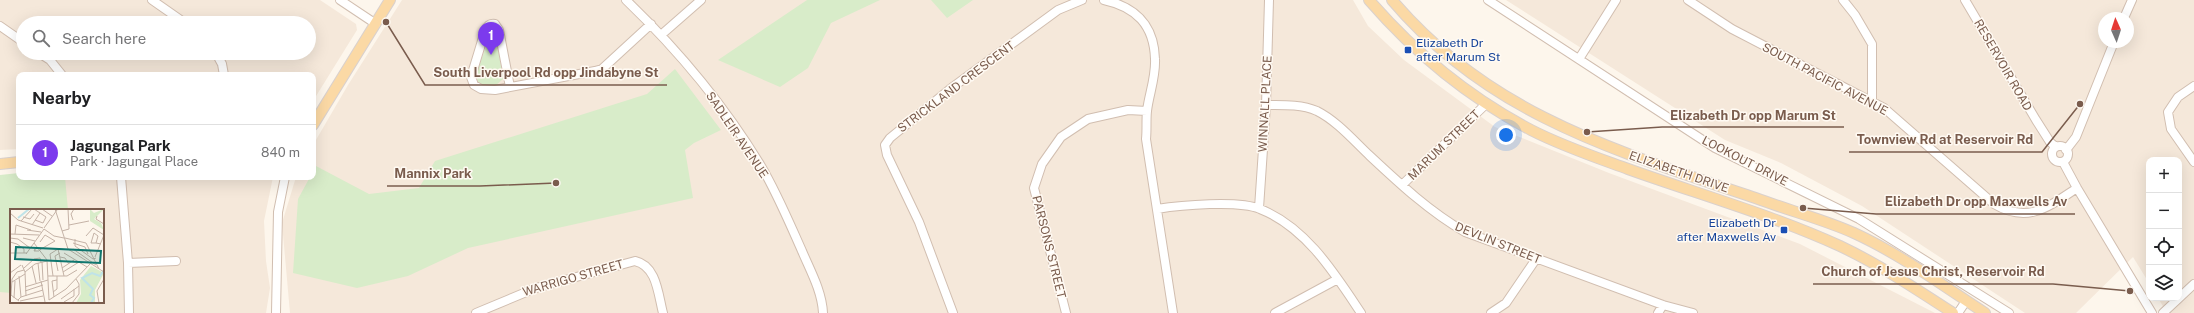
<!DOCTYPE html>
<html lang="en">
<head>
<meta charset="utf-8">
<style>
	:root { --surface:#fff; --page:#f6f6f6; --text:#202124; --muted:#757577; --line:#e0e0e0; --accent:#7c3aed }
	body { margin:0; font-family:"Public Sans",sans-serif; background:var(--page); color:var(--text) }
	.controls { position:absolute; right:12px; bottom:12px; display:grid; overflow:hidden; border-radius:8px; box-shadow:0 4px 16px #0002 }
	.controls button { width:36px; height:36px; display:grid; place-items:center; padding:0; border:0; border-bottom:1px solid var(--line); background:var(--surface); color:var(--text); font:20px sans-serif }
	.compass { position:absolute; left:2098px; top:12px; width:36px; height:36px; border-radius:50%; background:var(--surface); box-shadow:0 4px 16px #0002; rotate:357deg }
	.you { position:absolute; left:1506px; top:135px; width:14px; height:14px; margin:-10px; border:3px solid #fff; border-radius:50%; background:#1a73e8; box-shadow:0 0 0 6px #1a73e833 }
	.badge { display:grid; place-items:center; width:26px; height:26px; border-radius:50%; background:var(--accent); color:#fff; font-size:13px; font-weight:700 }
	.pin { position:absolute; translate:-50% -33px; filter:drop-shadow(0 1px 2px #0008) }
	.pin::after { content:''; position:absolute; top:21px; width:14px; height:12px; background:inherit; clip-path:polygon(0 0,100% 0,50% 100%) }
	.list { margin:0; padding:0; list-style:none }
	h2 { display:flex; justify-content:space-between; align-items:center; height:52px; margin:0; padding:0 16px; font-size:17px }
	h2 small { font-size:13px; font-weight:400; color:var(--muted) }
	.list li { display:grid; grid-template-columns:26px 1fr auto; gap:12px; align-items:center; box-sizing:border-box; height:56px; padding:0 16px; border-top:1px solid var(--line) }
	.list b { display:block; font-size:15px; white-space:nowrap }
	.list p { margin:0; font-size:13px; white-space:nowrap; color:var(--muted) }
	.list em { font-size:13px; font-style:normal; color:var(--muted) }
	.icon { flex:none; width:22px; height:22px; fill:none; stroke:currentColor; stroke-width:2; stroke-linecap:round; stroke-linejoin:round }
	.map { position:relative; flex:none; width:2194px; height:313px; overflow:hidden }
	.search { position:absolute; background:var(--surface); box-shadow:0 4px 16px #0002; left:16px; top:16px; width:300px; height:44px; display:flex; align-items:center; gap:10px; box-sizing:border-box; padding:0 14px; border-radius:22px; color:var(--muted); font-size:15px }
	.panel { position:absolute; background:var(--surface); box-shadow:0 4px 16px #0002; left:16px; top:72px; width:300px; height:108px; border-radius:8px }
	.map>svg:first-child { display:block }
</style>
</head>
<body>
<div class="map">
<svg width="2194" height="313" viewBox="0 0 2194 313">
	<rect width="100%" height="100%" fill="#fdf6ec"/>
	<path fill="#f5e8da" fill-rule="evenodd" d="M0 0H320L356 24 357 30 313 101V75H19V149L0 150ZM23 23H309V53H23Z
		M402 0H1353L1368 26 1404 60 1495 127 1609 173 1800 244 1935 313H290L282 223 296 177H313V145L348 85Z
		M1506 0H2194V313H2167L2158 298H2179V160H2149V283L2133 257 2076 313H2025L1862 206 1781 163 1725 140ZM2104 18H2128V42H2104Z
		M26 177H273L264 221 266 261 270 288 266 313H0V179ZM11 210H103V302H11Z"/>
	<path fill="#d8ecc9" d="M807 0H880L831 23 808 68 780 87 718 60Z
		M931 0H973L947 18Z
		M491 33 496 36 503 79 495 86H485L478 82 476 74Z
		M675 69 721 130 694 143 685 150 693 198 468 248 408 276 357 288 293 273 298 199 310 177H313L316 166 369 194 419 188 435 161 647 94Z
		M19 173V177H65L68 210H11V293L0 292V175Z"/>
	<g fill="none" stroke-linecap="round" stroke-linejoin="round">
		<g stroke="#d1beb0" stroke-width="10">
			<path id="minor" d="M152 0 185 23
				M340 0 376 24
				M626 0C677 49 724 105 761 166 777 193 789 222 802 251 810 270 822 291 823 313
				M1104 0C1136 7 1154 25 1155 59 1156 77 1149 94 1147 111 1146 120 1147 130 1146 139L1173 313
				M1488 0 1715 148 1859 219 2009 313
				M1688 0 1732 29 1884 108 1994 204C2028 224 2048 207 2077 188
				M1843 0 1855 15 1872 44V101
				M1965 0 2036 120 2050 142 2056 147
				M2124 18 2132 0
				M0 26 23 42
				M661 35 701 0
				M39 53 50 60 62 75
				M216 53 222 64 224 75
				M1579 59 1616 0
				M2194 86 2178 97 2168 112 2171 129 2194 162
				M510 87 499 30 495 24C489 23 487 26 485 31L471 77 474 85 481 89 495 90 595 71 602 69 651 24
				M1266 105C1282 105 1301 104 1317 111 1337 121 1354 141 1370 156 1400 184 1430 212 1465 232L1663 305 1693 313
				M2052 154a8 8 0 1 1 16 0a8 8 0 1 1-16 0Z
				M2066 150 2076 137 2114 42
				M2063 162 2077 188 2152 313
				M121 177 128 263 129 313
				M1402 185 1486 104
				M1259 208 1266 105 1269 0
				M1157 209C1181 205 1239 200 1260 209 1306 227 1335 274 1361 313
				M128 263 176 261
				M2179 298 2194 284
				M276 313 278 212 285 177
				M476 313 536 288 635 261C657 266 658 294 663 313
				M953 313 919 222 887 155 885 145 890 138 950 89 1058 10 1082 0
				M1066 313 1034 188 1042 164 1061 137 1088 119 1128 110 1147 111
				M1275 313 1336 280
				M1491 313 1506 303 1536 259
				M1658 313 1663 305
				M1958 313 1966 301
				M2163 313 2179 298"/>
		</g>
		<g stroke="#dad1cd" stroke-width="12">
			<path id="major" d="M1369 0C1414 52 1470 98 1531 130 1562 146 1595 157 1628 169 1698 194 1772 215 1840 246 1880 265 1916 289 1953 313
				M1392 0C1492 118 1624 153 1764 201 1794 212 1825 220 1854 233 1900 254 1942 285 1985 313
				M313 125 390 0
				M0 164 19 162"/>
		</g>
		<use href="#minor" stroke="#fff" stroke-width="8"/>
		<use href="#major" stroke="#fbd9a5" stroke-width="10"/>
	</g>
	<g fill="#1a4fb4" stroke="#fffaf3" stroke-width="1.5">
		<rect x="1404" y="46" width="8" height="8" rx="2"/>
		<rect x="1780" y="226" width="8" height="8" rx="2"/>
	</g>
	<g text-anchor="middle" stroke-width="3" stroke-linejoin="round" paint-order="stroke">
		<g font-size="12" fill="#164399" stroke="#fffaf3" text-anchor="start">
			<text x="1416" y="47">Elizabeth Dr<tspan x="1416" dy="14">after Marum St</tspan></text>
			<text x="1776" y="227" text-anchor="end">Elizabeth Dr<tspan x="1776" dy="14">after Maxwells Av</tspan></text>
		</g>
		<g font-size="12" fill="#7a5c4d" stroke="#fffaf3">
			<text transform="translate(2003 65) rotate(60)" y="4">RESERVOIR ROAD</text>
			<text transform="translate(1825 79) rotate(28)" y="4">SOUTH PACIFIC AVENUE</text>
			<text transform="translate(956 87) rotate(-37)" y="4">STRICKLAND CRESCENT</text>
			<text transform="translate(1265 104) rotate(-87)" y="4">WINNALL PLACE</text>
			<text transform="translate(737 135) rotate(56)" y="4">SADLEIR AVENUE</text>
			<text transform="translate(1444 145) rotate(-44)" y="4">MARUM STREET</text>
			<text transform="translate(1745 161) rotate(27)" y="4">LOOKOUT DRIVE</text>
			<text transform="translate(1679 172) rotate(19)" y="4">ELIZABETH DRIVE</text>
			<text transform="translate(1498 243) rotate(22)" y="4">DEVLIN STREET</text>
			<text transform="translate(1049 247) rotate(76)" y="4">PARSONS STREET</text>
			<text transform="translate(573 278) rotate(-16)" y="4">WARRIGO STREET</text>
		</g>
	</g>
	<g transform="translate(10 209)">
		<rect width="94" height="94" fill="#fdf6ec"/>
		<path d="M80 0 84 4 94 0 84 10 91 14 94 21 80 12ZM81 57 94 64 85 81V94H66L71 85 70 71Z" fill="#d8ecc9"/>
		<path fill="none" stroke="#bfe3e8" stroke-width="2" d="M8 9 19 0M81 94 84 89 80 86 83 80 72 69 82 64 90 67 94 61"/>
		<path fill="none" stroke="#c5b3a7" stroke-width="1" d="M24 0 36 8 33 14 25 11M32 0 42 7M45 0 58 40 94 63M63 0H77M0 4 8 11 33 19M87 7 86 10 94 15M13 8 20 10 24 5M63 11 61 5 64 0M11 12 22 0M22 16 30 4M59 16 79 12M34 19 47 1M34 20 44 27 54 29M17 21 31 23M52 22 59 20 58 0M0 25 29 26M5 25 6 16 21 21M76 27 83 19 94 26M0 29 8 30 20 39M13 29 25 32M55 29 76 34 89 60M65 30V37L83 50 86 49M0 33 7 35 14 40V44M30 33 35 26 45 32 31 40M24 34 37 51 39 91M24 34 34 20M63 34 75 38 78 45M86 34 88 27 84 24 81 34H86L91 35M63 40 86 56M25 42V40L24 42H29L31 40M0 44H17M54 44 77 58M16 45 24 34M50 48 55 49 59 55M85 48 94 26M32 53 33 71M28 54 30 72M12 56 15 63 16 87M22 57 26 74M14 59 24 50 30 49 31 53M52 59 64 51M48 62 45 47 50 44M15 63 25 55 37 52M53 63 69 53M0 64 11 56M9 67 11 88M38 67H57L67 61M43 67 40 45 48 40 54 67M31 72 35 93M2 73 15 65M15 78 38 71M15 82 33 76M43 83 47 80V67M44 88 42 72 47 71M4 89 5 72M51 90 69 77M8 91 11 88 33 81M39 91 56 80 80 55M9 92 1 86 2 70 7 63 14 61M10 92 33 87M54 93 64 87V80M62 94 69 85V75L66 70M89 94 87 82 94 70"/>
		<path fill="#0f766e" fill-opacity="0.15" stroke="#0f766e" stroke-width="2" d="M6 38 91 42 90 54 5 50Z"/>
		<rect width="94" height="94" fill="none" stroke="#7a5c4d" stroke-width="2"/>
	</g>
	<path fill="none" stroke="#7a5c4d" stroke-width="1.5" d="M386 22L425 85H667M1587 132L1662 127H1844M2080 104L2042 152H1849M556 183L480 186H387M1803 208L1876 214H2075M2130 291L2053 284H1813"/>
	<g fill="#7a5c4d" stroke="#fffaf3" stroke-width="1.5">
		<circle cx="386" cy="22" r="4"/>
		<circle cx="1587" cy="132" r="4"/>
		<circle cx="2080" cy="104" r="4"/>
		<circle cx="556" cy="183" r="4"/>
		<circle cx="1803" cy="208" r="4"/>
		<circle cx="2130" cy="291" r="4"/>
	</g>
	<g font-size="13" text-anchor="middle" font-weight="bold" fill="#7a5c4d" stroke="#fffaf3" stroke-width="3" stroke-linejoin="round" paint-order="stroke">
		<text x="546" y="77">South Liverpool Rd opp Jindabyne St</text>
		<text x="1753" y="120">Elizabeth Dr opp Marum St</text>
		<text x="1945" y="144">Townview Rd at Reservoir Rd</text>
		<text x="433" y="178">Mannix Park</text>
		<text x="1976" y="206">Elizabeth Dr opp Maxwells Av</text>
		<text x="1933" y="276">Church of Jesus Christ, Reservoir Rd</text>
	</g>
</svg>
<div class="controls">
<button>+</button>
<button>−</button>
<button><svg class="icon" aria-label="locate" viewBox="0 0 24 24"><circle cx="12" cy="12" r="6"/><path d="M12 2v4M12 18v4M2 12h4M18 12h4"/></svg></button>
<button><svg class="icon" aria-label="layers" viewBox="0 0 24 24"><path d="M12 4l9 5-9 5-9-5zM3 14l9 5 9-5"/></svg></button>
</div>
<svg class="compass" viewBox="-18 -18 36 36"><path d="M0-13l5 13h-10z" fill="#e53935"/><path d="M0 13l5-13h-10z" fill="#757577"/></svg>
<div class="you"></div>
<div class="pin badge" style="left:491px;top:55px">1</div>
<div class="search"><svg class="icon" aria-label="search" viewBox="0 0 24 24"><circle cx="10" cy="10" r="6"/><path d="M15 15l6 6"/></svg>Search here</div>
<section class="panel">
<h2>Nearby<small></small></h2>
<ul class="list">
<li><span class="badge">1</span><div><b>Jagungal Park</b><p>Park · Jagungal Place</p></div><em>840 m</em></li>
</ul>
</section>
</div>
</body>
</html>
